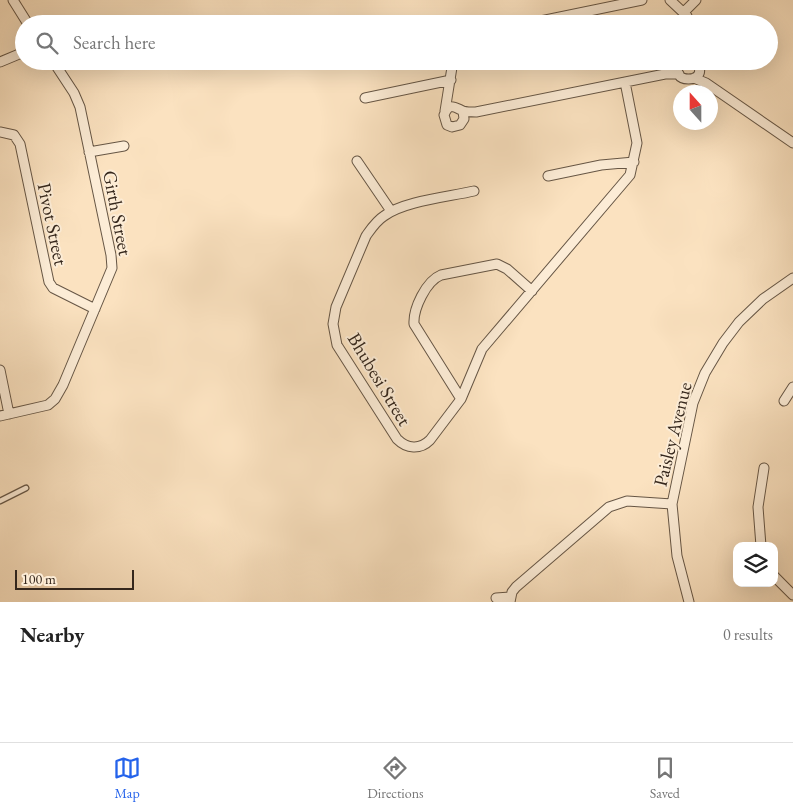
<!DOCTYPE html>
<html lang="en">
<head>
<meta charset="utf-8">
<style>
	:root { --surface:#fff; --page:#f6f6f6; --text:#222; --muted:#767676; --line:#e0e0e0; --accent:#2563eb }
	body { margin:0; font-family:"EB Garamond",serif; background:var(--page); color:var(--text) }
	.controls { position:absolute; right:15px; bottom:15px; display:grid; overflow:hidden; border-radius:10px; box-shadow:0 5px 20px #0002 }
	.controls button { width:45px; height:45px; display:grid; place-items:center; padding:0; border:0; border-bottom:1px solid var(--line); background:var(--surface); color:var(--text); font:25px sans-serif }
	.compass { position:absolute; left:673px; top:85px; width:45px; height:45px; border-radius:50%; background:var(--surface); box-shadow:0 5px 20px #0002; rotate:339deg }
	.scale { position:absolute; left:15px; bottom:12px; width:119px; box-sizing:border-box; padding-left:5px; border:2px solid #35271c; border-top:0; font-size:14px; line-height:18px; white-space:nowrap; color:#35271c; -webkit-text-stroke:4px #fcecd6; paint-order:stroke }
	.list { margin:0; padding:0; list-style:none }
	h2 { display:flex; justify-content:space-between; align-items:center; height:65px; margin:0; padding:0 20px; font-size:21px }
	h2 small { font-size:16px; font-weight:400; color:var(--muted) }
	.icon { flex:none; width:28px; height:28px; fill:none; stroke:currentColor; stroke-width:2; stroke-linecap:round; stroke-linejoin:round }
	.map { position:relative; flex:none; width:793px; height:602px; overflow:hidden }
	.search { position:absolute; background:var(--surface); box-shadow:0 5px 20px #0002; left:15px; right:15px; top:15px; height:55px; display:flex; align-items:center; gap:12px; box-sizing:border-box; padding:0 18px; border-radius:28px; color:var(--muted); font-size:19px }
	.sheet { height:140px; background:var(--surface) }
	nav { display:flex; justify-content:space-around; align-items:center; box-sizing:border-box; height:70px; border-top:1px solid var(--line); background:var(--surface); font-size:14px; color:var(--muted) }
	nav a { display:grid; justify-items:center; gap:2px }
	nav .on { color:var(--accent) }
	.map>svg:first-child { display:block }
</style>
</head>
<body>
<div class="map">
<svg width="793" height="602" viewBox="0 0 793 602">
	<rect width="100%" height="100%" fill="#fbe2c0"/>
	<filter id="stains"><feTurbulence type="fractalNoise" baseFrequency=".004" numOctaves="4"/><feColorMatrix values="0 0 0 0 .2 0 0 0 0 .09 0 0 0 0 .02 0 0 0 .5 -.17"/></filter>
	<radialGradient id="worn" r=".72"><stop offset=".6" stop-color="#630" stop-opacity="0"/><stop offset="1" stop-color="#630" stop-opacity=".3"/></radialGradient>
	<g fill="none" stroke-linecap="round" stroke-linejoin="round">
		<g stroke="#665645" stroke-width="7">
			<path id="lane" d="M0 501 26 488"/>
		</g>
		<g stroke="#665645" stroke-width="11">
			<path id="street" d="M13 0 28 24
				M670 0 687 16 689 24
				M684 12 696 0
				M526 24 642 0
				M682 61C662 85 715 85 695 61
				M0 62 24 52
				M694 78 706 83 793 143
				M365 98 451 80
				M445 111 453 61
				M463 111 464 119 460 125 452 127 447 125 444 115C449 102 454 107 463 111 467 112 472 112 476 112L665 74H679
				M0 132 14 135 20 144 49 282 53 288 95 309
				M89 152 124 146
				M357 161 391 211
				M548 176 601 165 634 162
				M474 191C448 197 404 201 384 216 376 221 371 229 366 236L336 307 333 324 337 345 397 439C407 449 420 450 430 440L461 399 482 349 630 175 637 143 625 82
				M0 370 9 414
				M461 399 414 324C413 309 426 281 441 275L497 264 507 269 532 291
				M784 401 793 387
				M0 416 48 405 55 399 63 385 112 268 111 255 80 107 74 93 53 61
				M761 546 758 507 764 468
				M774 576 793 595
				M496 598 511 597
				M510 602 512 592 516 587 609 507 627 501 672 504
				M689 602 677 556 672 504 693 403 705 373 723 343 739 322 763 299 793 278"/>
		</g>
		<use href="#lane" stroke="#fcecd6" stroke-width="4.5"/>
		<use href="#street" stroke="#fcecd6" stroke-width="9"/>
	</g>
	<g text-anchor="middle" stroke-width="4" stroke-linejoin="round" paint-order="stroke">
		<g font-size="19" fill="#35271c" stroke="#fcecd6">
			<text transform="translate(118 213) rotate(79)" y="7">Girth Street</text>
			<text transform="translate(53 224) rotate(78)" y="7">Pivot Street</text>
			<text transform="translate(380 379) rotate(59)" y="7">Bhubesi Street</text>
			<text transform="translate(672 434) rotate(-76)" y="7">Paisley Avenue</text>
		</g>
	</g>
	<rect width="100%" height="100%" filter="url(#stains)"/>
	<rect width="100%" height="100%" fill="url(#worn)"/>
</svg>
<div class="controls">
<button><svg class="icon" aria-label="layers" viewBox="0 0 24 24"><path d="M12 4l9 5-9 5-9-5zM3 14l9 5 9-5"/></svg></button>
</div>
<svg class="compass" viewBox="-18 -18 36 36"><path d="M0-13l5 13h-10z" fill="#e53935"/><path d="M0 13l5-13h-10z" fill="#767676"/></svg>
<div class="scale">100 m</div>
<div class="search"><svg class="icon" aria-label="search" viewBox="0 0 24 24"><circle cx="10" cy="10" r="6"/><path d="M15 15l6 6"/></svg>Search here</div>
</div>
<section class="sheet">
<h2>Nearby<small>0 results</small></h2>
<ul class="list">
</ul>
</section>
<nav>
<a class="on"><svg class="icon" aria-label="map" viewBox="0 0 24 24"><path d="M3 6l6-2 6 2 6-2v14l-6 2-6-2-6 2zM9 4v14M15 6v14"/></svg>Map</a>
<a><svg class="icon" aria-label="directions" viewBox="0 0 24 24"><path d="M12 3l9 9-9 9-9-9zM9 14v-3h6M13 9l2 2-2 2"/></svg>Directions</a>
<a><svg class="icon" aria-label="saved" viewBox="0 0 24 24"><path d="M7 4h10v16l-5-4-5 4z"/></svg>Saved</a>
</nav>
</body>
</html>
